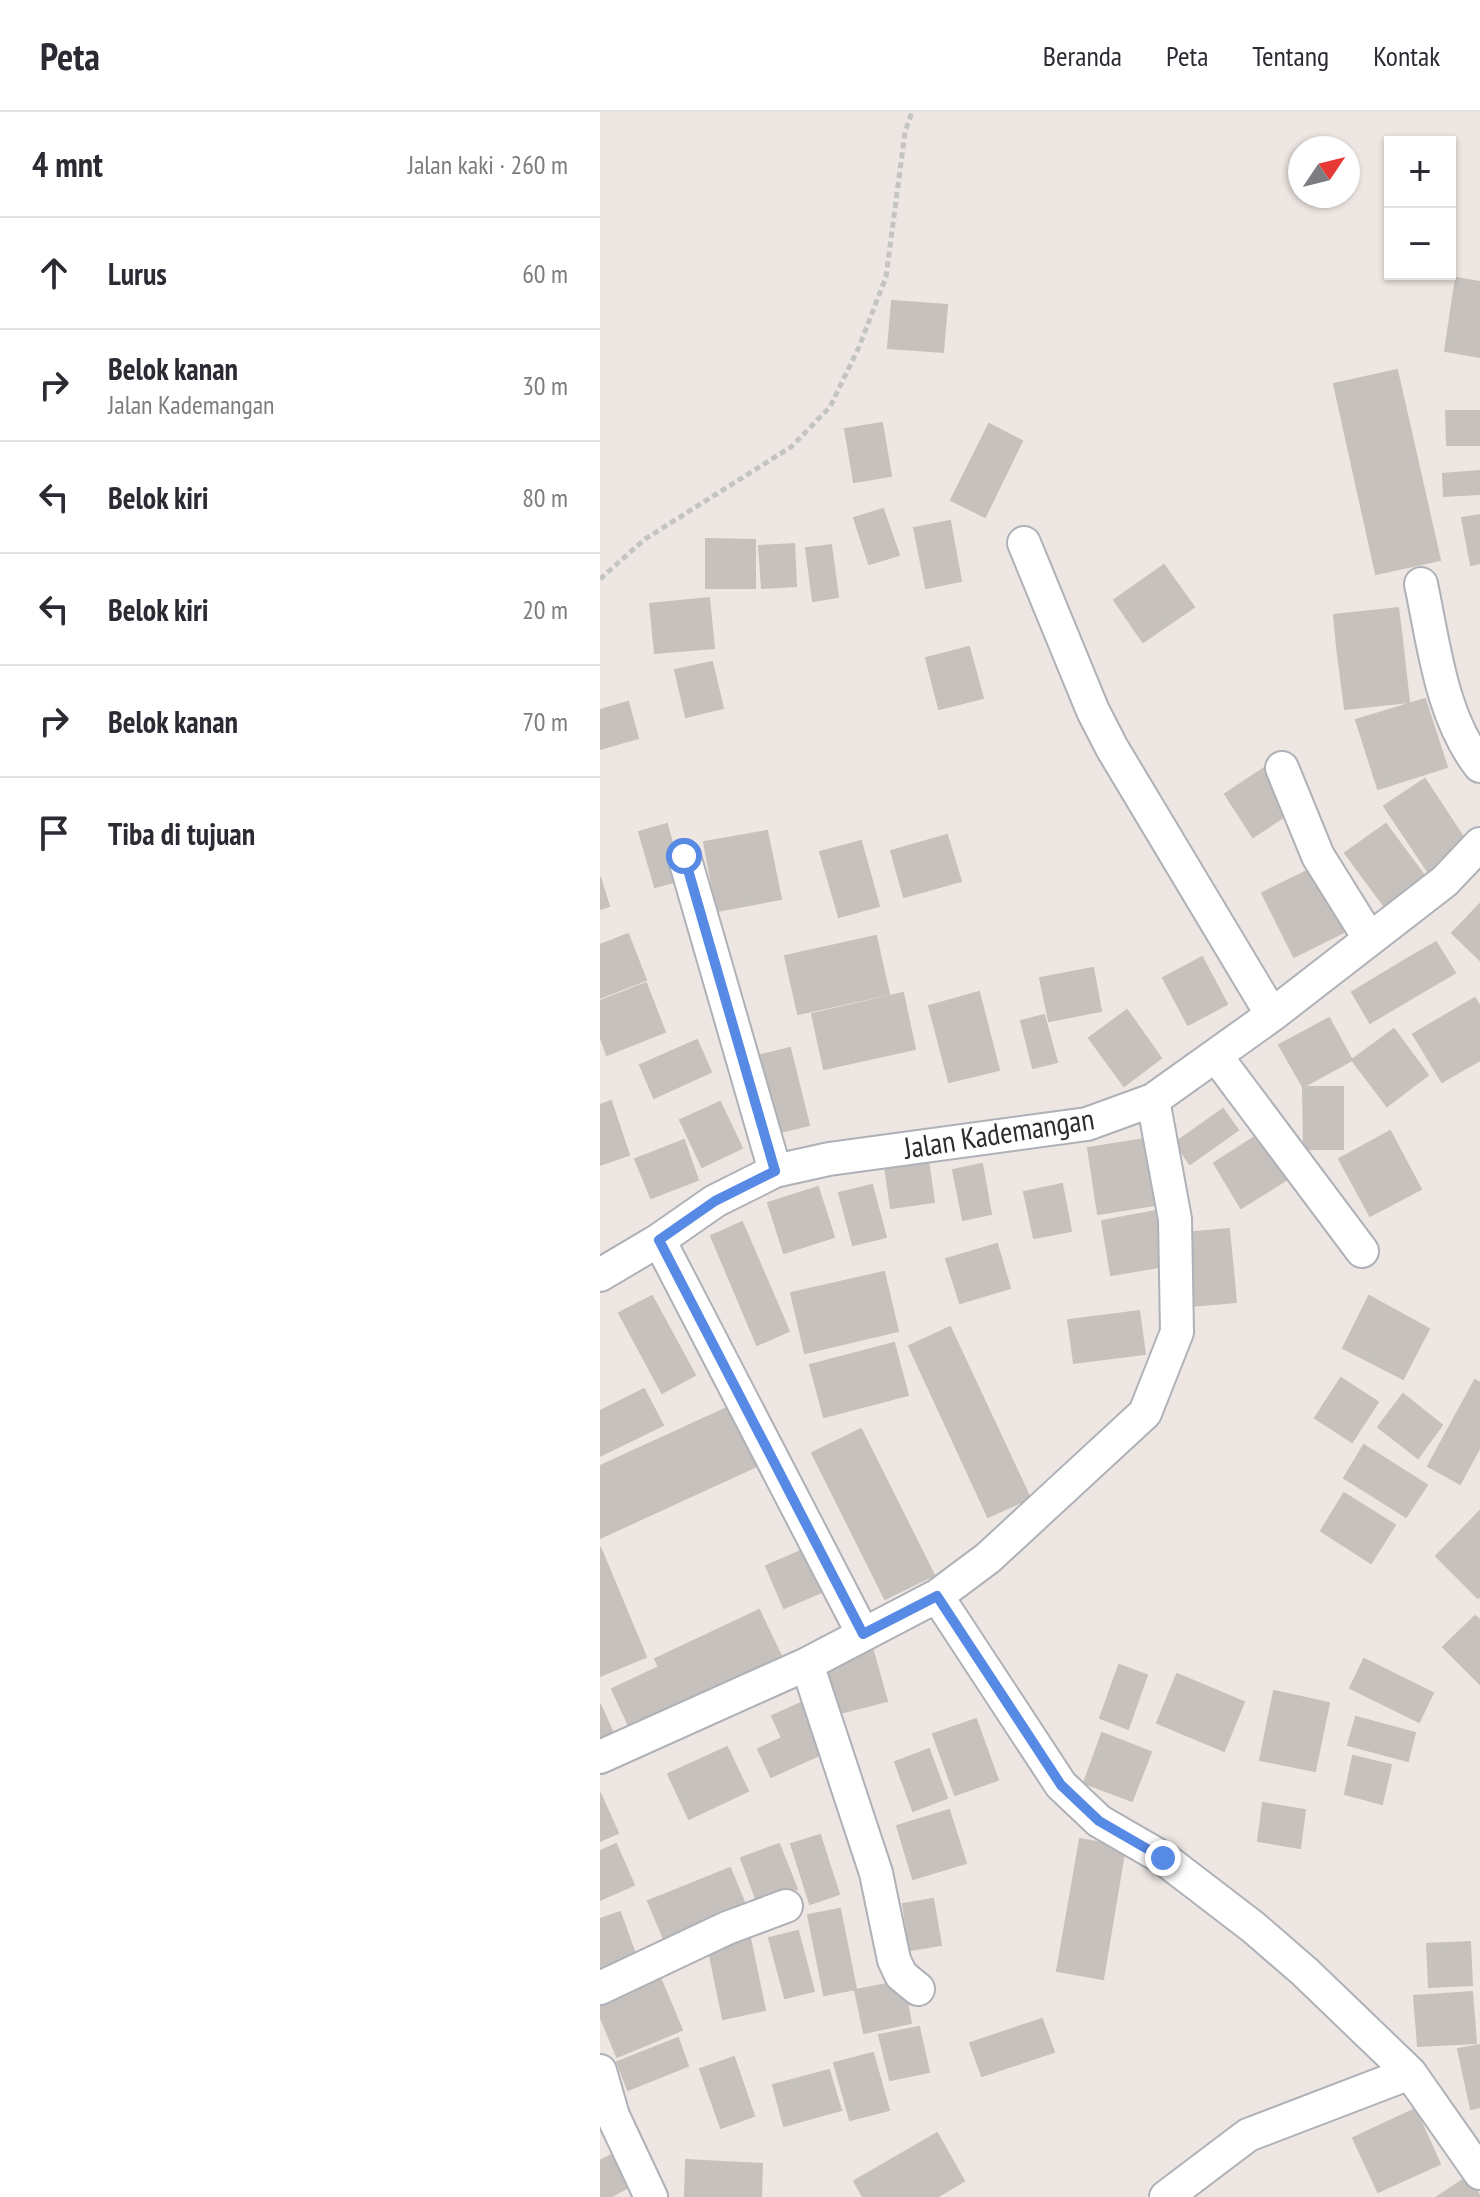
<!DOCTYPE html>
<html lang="id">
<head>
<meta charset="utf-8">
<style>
	:root { --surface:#fff; --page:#f7f7f7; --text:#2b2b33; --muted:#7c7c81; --line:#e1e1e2 }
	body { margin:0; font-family:"PT Sans Narrow",sans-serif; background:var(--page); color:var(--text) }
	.controls { position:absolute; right:24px; top:24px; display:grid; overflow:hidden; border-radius:0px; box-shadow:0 2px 6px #0004 }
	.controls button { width:72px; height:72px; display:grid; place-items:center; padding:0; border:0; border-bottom:2px solid var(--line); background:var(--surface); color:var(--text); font:40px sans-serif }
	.compass { position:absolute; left:688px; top:24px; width:72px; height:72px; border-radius:50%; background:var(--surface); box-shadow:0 2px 6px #0004; rotate:55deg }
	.stop { position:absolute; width:24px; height:24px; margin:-18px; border:6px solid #578ae5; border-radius:50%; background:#fff }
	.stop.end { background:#578ae5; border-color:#fff; box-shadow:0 2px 8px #0008 }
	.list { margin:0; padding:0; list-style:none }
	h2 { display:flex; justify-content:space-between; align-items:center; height:104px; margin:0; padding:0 32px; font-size:34px }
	h2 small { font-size:26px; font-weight:400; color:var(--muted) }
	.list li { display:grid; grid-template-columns:52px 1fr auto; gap:24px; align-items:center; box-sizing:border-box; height:112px; padding:0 32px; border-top:2px solid var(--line) }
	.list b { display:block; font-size:30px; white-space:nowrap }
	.list p { margin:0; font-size:26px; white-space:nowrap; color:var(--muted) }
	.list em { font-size:26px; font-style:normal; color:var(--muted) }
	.icon { flex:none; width:44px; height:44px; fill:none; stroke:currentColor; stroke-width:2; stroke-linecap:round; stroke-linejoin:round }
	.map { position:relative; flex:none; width:880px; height:2085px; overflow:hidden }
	header { display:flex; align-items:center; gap:48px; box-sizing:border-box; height:112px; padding:0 40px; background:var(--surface); border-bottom:2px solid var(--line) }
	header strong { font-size:38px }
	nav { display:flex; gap:44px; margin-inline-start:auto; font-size:28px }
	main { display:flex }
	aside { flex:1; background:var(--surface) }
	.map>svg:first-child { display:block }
</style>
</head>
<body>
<header>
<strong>Peta</strong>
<nav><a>Beranda</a><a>Peta</a><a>Tentang</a><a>Kontak</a></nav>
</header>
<main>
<aside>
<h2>4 mnt<small>Jalan kaki · 260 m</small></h2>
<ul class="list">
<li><svg class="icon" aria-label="ahead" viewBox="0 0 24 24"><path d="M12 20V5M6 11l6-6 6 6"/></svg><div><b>Lurus</b></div><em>60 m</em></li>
<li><svg class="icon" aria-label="right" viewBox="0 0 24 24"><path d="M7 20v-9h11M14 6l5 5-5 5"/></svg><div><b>Belok kanan</b><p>Jalan Kademangan</p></div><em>30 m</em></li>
<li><svg class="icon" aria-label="left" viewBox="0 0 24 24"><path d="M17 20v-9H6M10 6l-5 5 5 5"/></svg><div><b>Belok kiri</b></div><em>80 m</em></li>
<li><svg class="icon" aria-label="left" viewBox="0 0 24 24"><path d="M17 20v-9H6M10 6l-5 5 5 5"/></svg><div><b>Belok kiri</b></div><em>20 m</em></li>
<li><svg class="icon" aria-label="right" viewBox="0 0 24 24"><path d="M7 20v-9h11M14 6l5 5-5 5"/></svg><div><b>Belok kanan</b></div><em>70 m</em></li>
<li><svg class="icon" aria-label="arrive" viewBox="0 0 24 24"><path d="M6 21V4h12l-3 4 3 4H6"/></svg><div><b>Tiba di tujuan</b></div></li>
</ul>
</aside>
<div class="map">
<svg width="880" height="2085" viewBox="0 0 880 2085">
	<rect width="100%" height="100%" fill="#ede6e2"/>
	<path fill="#c6c1bd" stroke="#c8c1bb" stroke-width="2" d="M856 166 880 170V245L845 239Z
		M292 189 347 193 343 240 288 236Z
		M797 258 840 448 776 462 734 272Z
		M846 299H880V333H847Z
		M282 311 291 364 254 370 245 317Z
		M389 312 422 329 385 405 351 388Z
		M880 359V382L844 384 843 362Z
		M283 397 299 443 269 452 254 406Z
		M880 403V451L871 453 862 406Z
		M350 409 361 469 326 476 314 416Z
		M106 427 155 428V476H106Z
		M194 432 196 474 162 476 159 434Z
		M231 433 238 485 213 489 206 436Z
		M564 453 594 495 543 530 514 488Z
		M109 486 114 536 55 541 50 492Z
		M798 496 802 527 737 535 734 503Z
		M802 527 809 590 745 597 737 535Z
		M369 535 383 586 339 597 326 546Z
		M112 550 123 596 86 605 75 558Z
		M825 587 847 655 778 677 756 608Z
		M28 590 38 626 0 637V598Z
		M669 653 697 696 653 725 625 682Z
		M825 667 869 734 829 761 784 694Z
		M67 712 82 768 55 775 39 720Z
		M786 712 826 766 785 795 745 741Z
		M167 719 181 787 117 799 104 730Z
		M347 723 361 769 304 785 291 739Z
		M261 729 279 794 239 805 220 740Z
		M719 753 750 817 694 845 662 781Z
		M0 765 9 794 0 797Z
		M880 792V848L852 821Z
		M28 822 46 868 0 886V833Z
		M276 824 289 882 198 902 185 844Z
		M836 830 855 861 824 879 805 848Z
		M602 845 627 892 588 913 563 866Z
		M805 848 824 879 770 911 752 880Z
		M493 856 501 899 449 909 440 866Z
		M46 871 65 920 7 943 0 924V889Z
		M379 880 399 958 349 970 329 894Z
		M303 881 315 937 224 957 212 902Z
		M875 886 880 895V948L842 970 813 922Z
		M527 898 561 946 524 974 489 926Z
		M444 903 457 950 433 956 421 909Z
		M729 906 752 948 703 975 679 933Z
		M794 917 828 963 787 994 752 948Z
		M97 928 111 960 54 986 40 953Z
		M190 936 209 1013 168 1023 149 946Z
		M703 975H743V1037H704Z
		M11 989 29 1043 0 1053V993Z
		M120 990 142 1036 102 1055 80 1008Z
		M623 997 638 1018 590 1052 575 1031Z
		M790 1019 821 1077 770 1104 739 1047Z
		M658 1023 686 1068 641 1096 614 1051Z
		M545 1027 555 1093 498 1102 488 1036Z
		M84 1028 98 1068 51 1086 35 1047Z
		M328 1048 334 1090 291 1096 285 1055Z
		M382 1052 391 1102 363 1108 353 1058Z
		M462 1072 471 1119 434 1126 424 1080Z
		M272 1073 286 1125 253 1133 239 1081Z
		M218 1075 234 1125 184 1141 168 1091Z
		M556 1099 565 1154 511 1163 502 1109Z
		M142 1110 189 1219 157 1233 111 1124Z
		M629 1117 636 1190 591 1194 584 1121Z
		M397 1132 410 1176 360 1191 346 1147Z
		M284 1160 298 1219 205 1241 191 1181Z
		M52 1184 95 1263 62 1281 19 1201Z
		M769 1184 829 1217 803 1267 743 1236Z
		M539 1199 545 1242 474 1251 468 1208Z
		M350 1215 430 1386 388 1405 309 1234Z
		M294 1231 308 1283 224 1305 210 1253Z
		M741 1266 778 1290 752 1330 715 1306Z
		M875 1268 880 1271V1335L860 1372 828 1354Z
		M44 1277 63 1313 0 1344V1299Z
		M803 1282 842 1313 818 1346 778 1315Z
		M131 1294 159 1353 0 1426V1354Z
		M261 1317 334 1463 285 1487 212 1341Z
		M764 1333 827 1373 806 1405 744 1366Z
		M744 1381 795 1413 771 1451 721 1419Z
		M880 1399V1436L854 1462 836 1444Z
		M0 1435 46 1545 0 1564Z
		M880 1436V1484L878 1486 854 1462Z
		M203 1438 222 1480 184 1496 166 1454Z
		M159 1498 186 1554 34 1625 12 1577 59 1555 55 1547Z
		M875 1504 880 1508V1572L843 1535Z
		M273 1539 287 1589 240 1601 226 1551Z
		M764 1547 833 1581 819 1610 750 1576Z
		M519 1553 547 1563 528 1617 500 1606Z
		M577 1562 644 1590 624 1639 557 1611Z
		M674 1579 729 1591 715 1659 660 1648Z
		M203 1590 226 1640 171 1665 158 1637 182 1626 172 1604Z
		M0 1592 13 1621 0 1626Z
		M756 1605 815 1621 808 1649 748 1633Z
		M376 1607 398 1668 355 1683 333 1622Z
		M502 1621 551 1640 532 1689 484 1671Z
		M127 1635 148 1679 89 1707 68 1662Z
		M329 1637 347 1686 313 1699 295 1650Z
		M753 1644 791 1653 782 1692 745 1682Z
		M0 1681 18 1721 0 1729Z
		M663 1691 705 1698 700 1736 658 1729Z
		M349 1698 366 1751 313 1767 297 1714Z
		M220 1723 239 1782 210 1792 191 1732Z
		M480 1727 525 1735 503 1867 457 1859Z
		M16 1732 34 1773 0 1788V1739Z
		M179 1732 197 1777 158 1792 141 1746Z
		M130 1756 149 1802 67 1834 48 1789Z
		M333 1787 341 1833 310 1838 303 1792Z
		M240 1797 256 1877 224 1883 208 1803Z
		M20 1800 38 1850 0 1863V1807Z
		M198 1819 214 1879 185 1886 169 1826Z
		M150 1826 165 1898 123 1907 108 1834Z
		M870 1830 872 1873 829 1875 827 1832Z
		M61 1868 82 1918 17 1945 0 1904V1892Z
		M303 1869 311 1911 264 1921 255 1878Z
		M872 1880 876 1931 818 1934 814 1884Z
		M442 1907 454 1940 382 1964 370 1931Z
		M319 1915 329 1960 290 1968 279 1923Z
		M78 1926 88 1954 28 1978 17 1950Z
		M880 1933V1995L871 1997 858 1937Z
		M273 1941 289 1998 250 2008 234 1951Z
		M134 1945 154 2004 121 2016 100 1957Z
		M229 1958 241 1998 184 2014 173 1973Z
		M815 1997 840 2052 778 2080 753 2026Z
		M337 2021 364 2069 337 2085H263L254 2069Z
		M15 2041 32 2073 10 2085H0V2049Z
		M86 2048 162 2052 161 2085H85Z
		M869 2064 880 2085H837Z"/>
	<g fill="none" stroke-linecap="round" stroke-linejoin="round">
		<g stroke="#aeb1b7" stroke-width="36">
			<path id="minor" d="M424 431 493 599 512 636 672 903
				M821 472C834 533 841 604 880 654
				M682 656 718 744 769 826
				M84 744 175 1059
				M616 944 762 1139
				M59 1128 263 1522
				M0 1163 59 1128 115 1089 175 1059 229 1047 487 1012 553 988 672 903 845 769 880 732
				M337 1484 461 1673 499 1709 563 1746 653 1815 705 1860 810 1961 880 2061
				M207 1552 276 1761 294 1848 301 1863 318 1877
				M0 1645 207 1552 337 1484 388 1446 545 1301 577 1220 575 1107 553 988
				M0 1876 127 1816 186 1794
				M0 1959 13 2004 51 2085
				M566 2085 648 2023 810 1961"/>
		</g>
		<path stroke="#c4c4c4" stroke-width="5" stroke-dasharray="6 4" stroke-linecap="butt" d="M0 467 45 427 191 335 230 295 259 235 286 165 305 20 312 0"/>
		<use href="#minor" stroke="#fff" stroke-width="32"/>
	</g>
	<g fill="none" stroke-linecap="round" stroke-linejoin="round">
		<path stroke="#578ae5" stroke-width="10" d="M84 744 175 1059 115 1089 59 1128 263 1522 337 1484 461 1673 499 1709 563 1746"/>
	</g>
	<g text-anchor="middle" stroke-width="6" stroke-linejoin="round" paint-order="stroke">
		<g font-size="30" fill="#2d2d2d" stroke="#fff">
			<text transform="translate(399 1022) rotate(-9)" y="10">Jalan Kademangan</text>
		</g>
	</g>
</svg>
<div class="controls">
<button>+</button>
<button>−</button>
</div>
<svg class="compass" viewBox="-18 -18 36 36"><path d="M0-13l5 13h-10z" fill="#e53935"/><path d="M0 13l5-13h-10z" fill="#7c7c81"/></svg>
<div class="stop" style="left:84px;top:744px"></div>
<div class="stop end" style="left:563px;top:1746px"></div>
</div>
</main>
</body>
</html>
